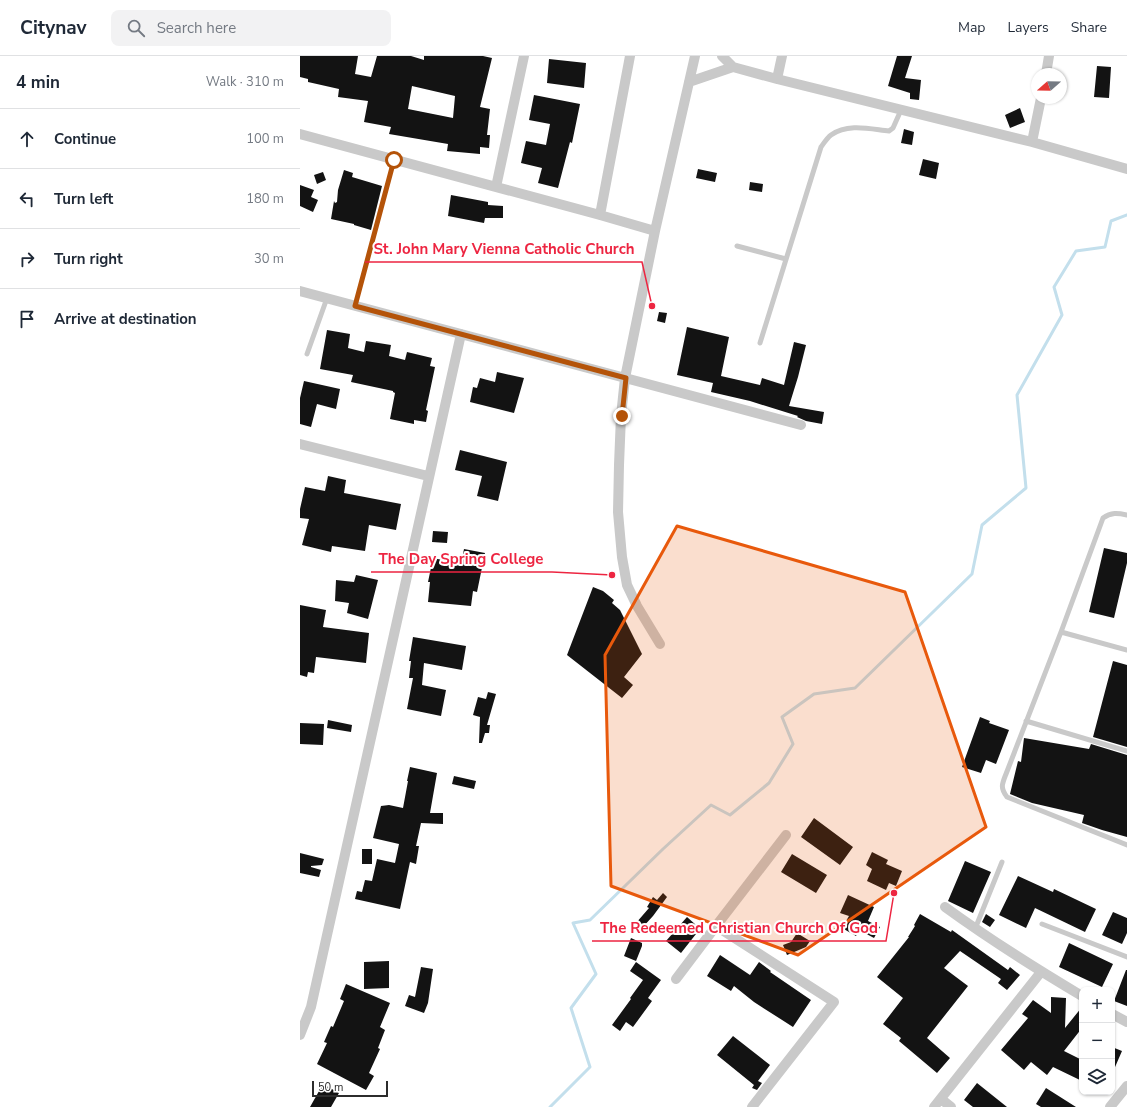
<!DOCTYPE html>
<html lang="en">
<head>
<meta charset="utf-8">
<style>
	:root { --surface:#fff; --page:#f2f2f3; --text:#1f2937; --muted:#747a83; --line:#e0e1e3 }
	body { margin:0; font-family:"Nunito Sans",sans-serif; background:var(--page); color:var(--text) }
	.controls { position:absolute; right:12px; bottom:12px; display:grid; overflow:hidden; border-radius:8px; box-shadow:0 1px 3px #0004 }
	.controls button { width:36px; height:36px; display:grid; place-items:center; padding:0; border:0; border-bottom:1px solid var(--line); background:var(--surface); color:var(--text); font:20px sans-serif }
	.compass { position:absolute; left:731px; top:12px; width:36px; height:36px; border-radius:50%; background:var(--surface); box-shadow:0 1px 3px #0004; rotate:250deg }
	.scale { position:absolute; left:12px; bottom:10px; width:76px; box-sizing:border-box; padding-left:4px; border:2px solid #2c2c2c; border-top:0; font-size:11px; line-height:14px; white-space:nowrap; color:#2c2c2c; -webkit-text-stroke:3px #fff; paint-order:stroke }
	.stop { position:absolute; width:12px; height:12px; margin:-9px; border:3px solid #b45309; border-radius:50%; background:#fff }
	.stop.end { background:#b45309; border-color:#fff; box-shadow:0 1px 4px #0008 }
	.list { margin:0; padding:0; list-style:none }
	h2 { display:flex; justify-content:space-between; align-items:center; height:52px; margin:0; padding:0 16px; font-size:17px }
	h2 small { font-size:13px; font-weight:400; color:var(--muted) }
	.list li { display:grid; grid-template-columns:26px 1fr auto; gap:12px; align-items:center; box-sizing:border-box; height:60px; padding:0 16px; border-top:1px solid var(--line) }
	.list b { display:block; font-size:15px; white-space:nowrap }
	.list em { font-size:13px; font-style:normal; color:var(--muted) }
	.icon { flex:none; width:22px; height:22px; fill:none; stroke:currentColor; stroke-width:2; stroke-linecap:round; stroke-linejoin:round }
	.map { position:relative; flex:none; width:827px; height:1051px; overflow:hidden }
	header { display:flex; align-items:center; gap:24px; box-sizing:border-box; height:56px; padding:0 20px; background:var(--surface); border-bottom:1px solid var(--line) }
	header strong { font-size:19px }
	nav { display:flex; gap:22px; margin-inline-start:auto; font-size:14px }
	.search { width:280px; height:36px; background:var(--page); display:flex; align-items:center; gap:10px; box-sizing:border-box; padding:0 14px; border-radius:8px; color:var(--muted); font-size:15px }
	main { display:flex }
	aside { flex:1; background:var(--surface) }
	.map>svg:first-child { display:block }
</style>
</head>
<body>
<header>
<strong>Citynav</strong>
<div class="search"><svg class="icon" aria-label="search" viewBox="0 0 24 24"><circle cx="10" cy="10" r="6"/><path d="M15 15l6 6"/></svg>Search here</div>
<nav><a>Map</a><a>Layers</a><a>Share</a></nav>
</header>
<main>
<aside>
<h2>4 min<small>Walk · 310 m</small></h2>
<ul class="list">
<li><svg class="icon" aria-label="ahead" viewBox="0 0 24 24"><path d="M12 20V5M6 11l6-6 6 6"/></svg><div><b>Continue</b></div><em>100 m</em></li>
<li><svg class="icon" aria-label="left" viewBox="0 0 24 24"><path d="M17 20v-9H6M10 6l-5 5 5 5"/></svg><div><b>Turn left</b></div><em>180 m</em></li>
<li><svg class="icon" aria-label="right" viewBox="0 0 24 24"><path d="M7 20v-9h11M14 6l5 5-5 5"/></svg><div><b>Turn right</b></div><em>30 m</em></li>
<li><svg class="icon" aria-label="arrive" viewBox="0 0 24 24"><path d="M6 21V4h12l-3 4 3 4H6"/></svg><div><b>Arrive at destination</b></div></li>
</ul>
</aside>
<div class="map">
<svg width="827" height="1051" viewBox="0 0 827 1051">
	<rect width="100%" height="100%" fill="#fff"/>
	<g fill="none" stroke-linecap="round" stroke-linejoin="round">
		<path stroke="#c3dfec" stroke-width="3" d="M250 1051 290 1011 271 952 296 918 273 867 290 864 363 793 411 749 430 759 469 727 493 688 482 661 514 638 555 632 672 518 682 469 726 432 717 339 762 259 754 231 776 195 805 191 811 165 827 159"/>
	</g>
	<path fill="#131313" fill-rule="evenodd" d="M0 0H58L55 18 71 21 77 0H111L124 4V0H183L192 2 180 51 190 53 187 79H190L189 92 180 91V98L147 95 148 88 89 78 91 71 64 66 68 45 38 41 39 33 8 26V23L0 21ZM112 30 155 40 153 62 108 53Z
		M597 0H612L605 22 621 24 619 44 610 43V37L588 30Z
		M249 3 286 7 284 32 247 27Z
		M797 10 811 11 809 42 794 41Z
		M234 39 280 48 272 87 270 86 258 132 238 127 242 112 221 107 226 85 246 89 250 68 229 64Z
		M720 52 725 66 710 72 705 59Z
		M604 73 614 76 612 89 601 87Z
		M623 103 639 107 636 123 619 119Z
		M398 113 417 117 415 126 396 122Z
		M44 114 53 117 52 121 82 130 71 174 54 169V168L31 163 34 145 35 147 37 146 38 134Z
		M23 116 26 124 17 128 14 119Z
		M450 126 463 128 462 136 449 134Z
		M0 129 14 134 11 141 18 144 13 156 0 150Z
		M151 139 188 146V149L203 150V162H185L184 167 148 160Z
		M359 256 367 257 365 267 357 265Z
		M387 271 429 281 421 320 460 329 462 322 484 329 494 286 506 289 498 321 489 350 524 356 522 368 506 365 497 361 498 360 450 345 411 336 413 327 377 319Z
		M27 274 50 278 48 292 64 296 66 285 91 289 89 300 105 304 107 296 132 302 130 310 135 311 126 354 128 355 126 366 114 364V368L90 363 95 337 93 336V335L51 326 53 319 20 313Z
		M197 316 224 322 214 357 170 346 173 331 177 332 180 322 195 326Z
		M4 325 40 333 36 353 17 348 11 371 0 368V342Z
		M160 394 207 406 198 445 177 440 182 420 155 414Z
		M28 420 46 424 44 437 101 448 96 474 69 469 65 495 32 490 31 496 2 489 9 463 0 462V453L5 431 25 435Z
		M133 475 148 476 147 487 132 486Z
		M804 492 827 497V507L814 562 789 556Z
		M164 493 185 497 177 536 173 535 171 550 128 546 130 526H128L133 502 161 508Z
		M56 519 78 524 68 563 47 557 49 547 35 545 36 524 54 526Z
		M293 531 303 535 314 544 312 547 320 554 342 598 324 621 333 629 322 642 267 599Z
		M0 549 26 554 23 571 69 577 66 607 16 601 14 617 8 616 7 621 0 619Z
		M113 581 166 590 162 614 124 607 122 629 146 634 141 660 107 653 113 622H109L111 605H109Z
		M813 605 827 609V691L793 681Z
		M188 636 196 638 187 669H190L189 677H185L182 687H179L180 661 173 659 178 641 186 643Z
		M680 661 690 665 689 667 709 674 696 708 686 704 681 717 662 711Z
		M28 664 52 669 51 676 27 672Z
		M0 667 24 668 23 689 0 688Z
		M724 682 789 693 791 688 827 699V781L802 774 782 767 784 759 732 747 710 738 718 705 721 706Z
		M110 711 137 717 130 757H143V768L121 767 116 790H119L116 808 110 806 100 853 55 843 57 835 62 836 65 824 72 825 77 803 95 807 99 788 73 782 81 750 89 749 103 752 108 725H107Z
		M154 720 176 725 174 733 152 728Z
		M514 762 553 791 540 809 501 781Z
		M62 793H72V808H62Z
		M572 796 588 804 586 808 602 815 596 830 589 827 586 834 567 825 572 813 566 809Z
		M0 797 24 803 22 809 11 810V811L21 814 19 821 0 817Z
		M492 798 527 819 516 837 481 816Z
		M665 805 691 816 673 857 648 845Z
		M718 820 753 836 754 833 796 853 785 876 735 852 726 872 699 859Z
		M363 837 367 841 353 860 342 872 336 867 349 852 347 851 353 841 357 844Z
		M548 839 574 851 568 865 580 871 574 882 559 874 556 880 542 872 549 860 540 857Z
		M813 856 827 862V877L822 888 802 879Z
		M620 858 651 876 652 874 708 914 710 911 720 919 707 934 698 927 701 923 660 895 644 912 668 930 627 982 650 1002 637 1017 599 985 601 982 583 968 603 942 577 921 609 881H608L615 870 614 869Z
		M686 858 695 864 690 871 682 866Z
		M387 861 396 869 391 874 396 878 381 897 366 885Z
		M497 877 510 885 506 891 487 899 483 889 491 886Z
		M331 882 342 887V890L336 905 324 900Z
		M769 887 813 908 802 931 759 911Z
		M420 899 450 919 459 906 471 915 470 916 511 944 493 971 454 946 434 930 431 935 407 920Z
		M89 905V932L64 933V906Z
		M336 906 361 924 348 942 352 945 333 971 326 966 320 975 312 969 331 943 330 942 343 924 330 915Z
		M121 911 133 913 128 947 124 957 105 950 109 939 115 941Z
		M826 914H827V950L814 945Z
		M46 928 90 947 80 971 85 974 78 992 80 993 69 1017 74 1020 66 1034 17 1008 27 987 24 986 31 970 33 971 44 945 40 943Z
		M751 941 766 942 765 972 782 951V972L764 995 782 1004V1025L753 1011 747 1019 731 1006 724 1014 701 994 728 962 722 958 733 944 751 957Z
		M433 980 470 1009 458 1025 462 1027 457 1034 452 1032 454 1029 417 999Z
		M812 991 822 995 812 1018Z
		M677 1027 707 1051H673L664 1044Z
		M23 1028 39 1037 31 1051H10Z
		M746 1032 776 1051H741L736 1048Z"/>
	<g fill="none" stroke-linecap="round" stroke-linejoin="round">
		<path stroke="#c9c9c9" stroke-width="2" stroke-dasharray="2 2" stroke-linecap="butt" d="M57 241 92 112"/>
		<path stroke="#c9c9c9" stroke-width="5" d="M437 190 486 203
			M460 287 521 91C524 87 527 82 531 79 548 67 570 73 589 75L593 72 601 54
			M7 298 27 242
			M827 459C818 457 811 456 803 462L761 576 706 718C702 728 700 732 707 741L827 789
			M761 576 827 594
			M726 665 827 695
			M742 868 827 901
			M675 873 702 806"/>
		<path stroke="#c9c9c9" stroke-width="10" d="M422 0 433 11 477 23 482 0
			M746 18 749 0
			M477 23 732 86 741 42
			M389 26 433 11
			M0 78 300 159 355 175
			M732 86 827 113
			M196 131 224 0
			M300 159 330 0
			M0 235 501 369
			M0 388 128 420
			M360 588 337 550 327 529 322 501 318 456 319 409 321 360 325 322 355 175 395 0
			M645 851C689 883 735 912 782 940
			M416 870 534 946 452 1051
			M376 923 416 870 486 779
			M812 958 827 966
			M0 979 11 951 161 278
			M641 1043 651 1051
			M634 1051 741 916
			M810 1051 827 1030"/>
	</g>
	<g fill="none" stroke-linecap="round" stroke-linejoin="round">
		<path stroke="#b45309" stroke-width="5" d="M94 104 55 250 326 322 322 360"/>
	</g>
	<path fill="#e8590c" fill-opacity="0.2" stroke="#e8590c" stroke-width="3" stroke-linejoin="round" d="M377 470 605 536 686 771 498 899 311 830 305 599Z"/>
	<path fill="none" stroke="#ed2541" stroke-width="1.5" d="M352 250L342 206H65M312 519L252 516H71M594 837L586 885H292"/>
	<g fill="#ed2541" stroke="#fff" stroke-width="1.5">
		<circle cx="352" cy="250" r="4"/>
		<circle cx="312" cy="519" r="4"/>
		<circle cx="594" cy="837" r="4"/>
	</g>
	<g font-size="15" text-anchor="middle" font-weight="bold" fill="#ed2541" stroke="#fff" stroke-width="4" stroke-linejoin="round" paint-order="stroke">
		<text x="204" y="198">St. John Mary Vienna Catholic Church</text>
		<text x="161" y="508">The Day Spring College</text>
		<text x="439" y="877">The Redeemed Christian Church Of God</text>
	</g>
</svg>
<div class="controls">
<button>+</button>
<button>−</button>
<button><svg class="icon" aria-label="layers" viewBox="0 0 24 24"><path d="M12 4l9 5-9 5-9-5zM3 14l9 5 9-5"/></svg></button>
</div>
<svg class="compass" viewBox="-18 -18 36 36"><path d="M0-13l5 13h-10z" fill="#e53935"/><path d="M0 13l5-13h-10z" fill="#747a83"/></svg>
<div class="scale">50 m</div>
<div class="stop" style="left:94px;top:104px"></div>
<div class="stop end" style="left:322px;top:360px"></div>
</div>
</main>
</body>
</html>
